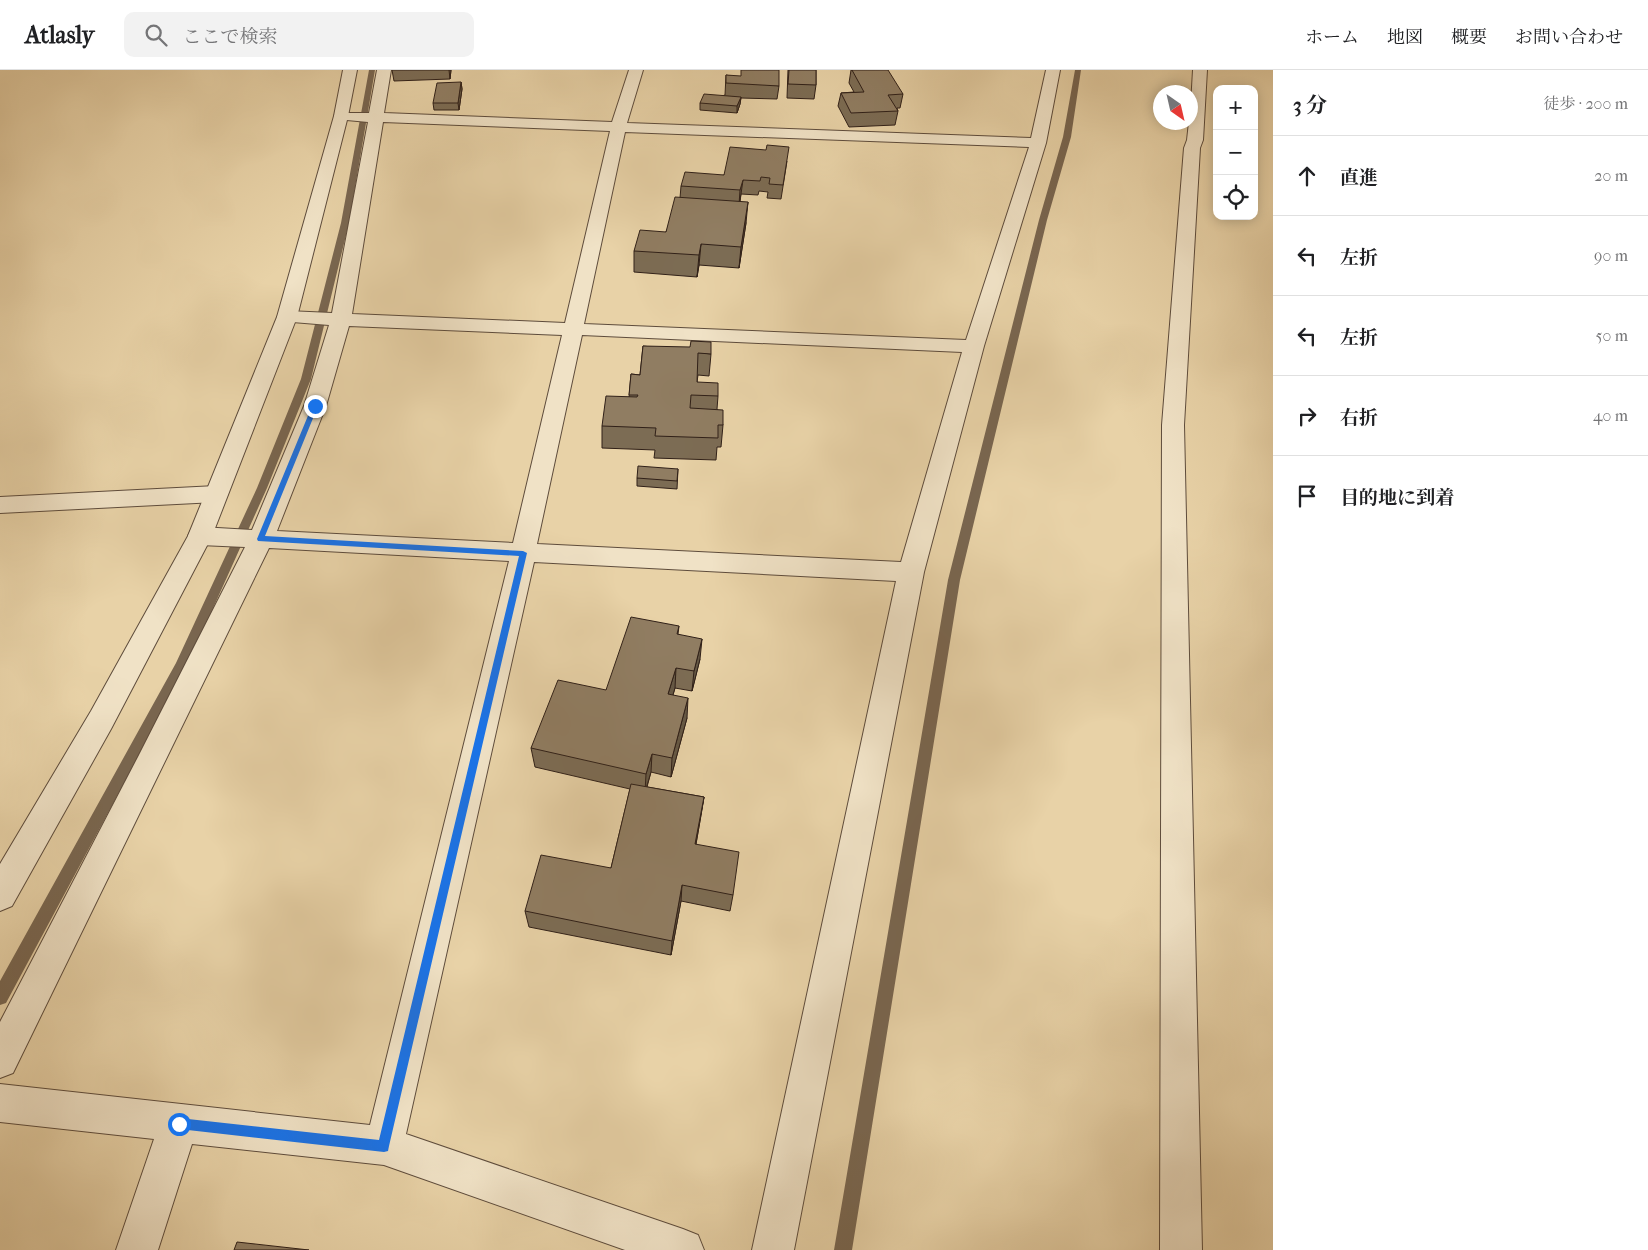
<!DOCTYPE html>
<html lang="ja">
<head>
<meta charset="utf-8">
<style>
	:root { --surface:#fff; --page:#f2f2f2; --text:#202124; --muted:#757577; --line:#e0e0e0 }
	body { margin:0; font-family:"IM FELL French Canon","Noto Serif JP",serif; background:var(--page); color:var(--text) }
	.controls { position:absolute; right:15px; top:15px; display:grid; overflow:hidden; border-radius:10px; box-shadow:0 2px 12px #0003 }
	.controls button { width:45px; height:45px; display:grid; place-items:center; padding:0; border:0; border-bottom:1px solid var(--line); background:var(--surface); color:var(--text); font:25px sans-serif }
	.compass { position:absolute; left:1153px; top:15px; width:45px; height:45px; border-radius:50%; background:var(--surface); box-shadow:0 2px 12px #0003; rotate:146deg }
	.stop { position:absolute; width:15px; height:15px; margin:-11px; border:4px solid #1a73e8; border-radius:50%; background:#fff }
	.stop.end { background:#1a73e8; border-color:#fff; box-shadow:0 1px 5px #0008 }
	.list { margin:0; padding:0; list-style:none }
	h2 { display:flex; justify-content:space-between; align-items:center; height:65px; margin:0; padding:0 20px; font-size:21px }
	h2 small { font-size:16px; font-weight:400; color:var(--muted) }
	.list li { display:grid; grid-template-columns:32px 1fr auto; gap:15px; align-items:center; box-sizing:border-box; height:80px; padding:0 20px; border-top:1px solid var(--line) }
	.list b { display:block; font-size:19px; white-space:nowrap }
	.list em { font-size:16px; font-style:normal; color:var(--muted) }
	.icon { flex:none; width:28px; height:28px; fill:none; stroke:currentColor; stroke-width:2; stroke-linecap:round; stroke-linejoin:round }
	.map { position:relative; flex:none; width:1273px; height:1180px; overflow:hidden }
	header { display:flex; align-items:center; gap:30px; box-sizing:border-box; height:70px; padding:0 25px; background:var(--surface); border-bottom:1px solid var(--line) }
	header strong { font-size:24px }
	nav { display:flex; gap:28px; margin-inline-start:auto; font-size:18px }
	.search { width:350px; height:45px; background:var(--page); display:flex; align-items:center; gap:12px; box-sizing:border-box; padding:0 18px; border-radius:10px; color:var(--muted); font-size:19px }
	main { display:flex }
	aside { flex:1; background:var(--surface) }
	.map>svg:first-child { display:block }
</style>
</head>
<body>
<header>
<strong>Atlasly</strong>
<div class="search"><svg class="icon" aria-label="search" viewBox="0 0 24 24"><circle cx="10" cy="10" r="6"/><path d="M15 15l6 6"/></svg>ここで検索</div>
<nav><a>ホーム</a><a>地図</a><a>概要</a><a>お問い合わせ</a></nav>
</header>
<main>
<div class="map">
<svg width="1273" height="1180" viewBox="0 0 1273 1180">
	<rect width="100%" height="100%" fill="#e8d2a7"/>
	<filter id="stains"><feTurbulence type="fractalNoise" baseFrequency=".004" numOctaves="4"/><feColorMatrix values="0 0 0 0 .2 0 0 0 0 .09 0 0 0 0 .02 0 0 0 .5 -.17"/></filter>
	<radialGradient id="worn" r=".72"><stop offset=".6" stop-color="#630" stop-opacity="0"/><stop offset="1" stop-color="#630" stop-opacity=".3"/></radialGradient>
	<g fill="none" stroke-linecap="round" stroke-linejoin="round">
		<path fill="#796650" fill-rule="evenodd" d="M369 0H375L349 153 311 309 267 418 188 594 6 933 0 935V911L176 593 257 418 301 309 341 153Z
			M1075 0H1081L1071 67 1047 150 960 510 852 1180H834L948 510 1039 150 1063 67Z"/>
		<g stroke="#5e4c3c" stroke-width="2">
			<path id="minor" d="M377 0H391L384 43 612 52 629 0H643L627 53 1031 68 1046 0H1060L1046 73 984 276 924 502 794 1180H752L896 511 534 492 406 1064 683 1159 698 1165 704 1180H625L384 1095 192 1074 158 1180H116L154 1069 0 1052V1014L370 1055 509 491 269 478 13 1003 0 1008V952L138 687 245 477 200 475 191 472 188 466 191 460 200 457 252 460 304 336 329 255 280 251 277 247 280 243 287 241 332 243 368 52 336 49 334 46 336 43H369ZM383 52 610 61 565 253 352 244ZM625 62 1029 77 966 270 584 254ZM349 256 562 265 513 473 277 461 326 336ZM582 265 962 282 901 492 537 474Z
				M1193 0H1207L1203 70 1200 78 1184 355 1202 1180H1160L1162 355 1184 78 1187 70 1189 52H1190Z
				M216 416 224 418 228 424 224 430 216 432 0 443V427Z"/>
		</g>
		<g stroke="#5e4c3c" stroke-width="2">
			<path id="tertiary" d="M343 0H357L348 46 297 247 212 466 111 659 12 836 0 841V794L91 641 188 466 277 247 334 46Z"/>
		</g>
		<use href="#minor" fill="#f0e2c6" fill-rule="evenodd"/>
		<use href="#tertiary" fill="#f0e2c6" fill-rule="evenodd"/>
	</g>
	<path fill="#7c6c54" stroke="#302018" d="M392 0H451L450 9 394 11Z
		M788 0H816V15L814 29 787 28Z
		M851 0 903 24 900 38H897L898 41 895 55 849 57 838 36 841 23 854 22 849 13Z
		M726 5 779 16 777 29 741 28 740 34 737 43 700 40V33L725 25Z
		M461 12 462 19 459 40H434L433 33Z
		M787 91 781 129 767 128 768 122 759 121 758 125 741 124 740 132 746 153 739 198 699 195 697 207 634 202V181L666 162 680 128 681 116 724 105Z
		M643 276 711 284 709 306 698 305 697 312 718 326 717 339 723 355 721 377H717L716 390 654 388 655 380 602 378V356L629 327 631 304 640 305Z
		M678 399 677 419 637 416V408Z
		M679 556 678 564 700 589 692 621 675 618 673 625 687 648 671 707 651 702 647 717 704 727 701 745 696 774 733 825 730 841 681 831 671 885 529 857 525 841 611 798 630 719 535 697 531 678 606 620Z"/>
	<path fill="#655845" stroke="#302018" d="M449 0H451L450 9Z
		M461 12 462 19 459 40 458 33Z
		M741 27 740 34 737 43V36Z
		M743 110 741 124 739 135 740 120Z
		M748 132 746 153 739 198 741 177Z
		M701 174 699 195 697 207 699 185Z
		M702 569 700 589 692 621 694 601Z
		M676 598 675 618 667 644 668 624Z
		M688 628 687 648 671 707 672 688Z
		M652 684 651 702 645 722 646 704Z
		M704 727 701 745 693 791 695 774Z
		M682 815 681 831 671 885 672 871Z"/>
	<path fill="#907d62" stroke="#302018" d="M741 0H779V16L726 13V5L741 6Z
		M789 0H816V15L788 14Z
		M852 0H888L903 24 888 25 898 41 851 43 841 23 864 22Z
		M461 12 458 33H433L437 13Z
		M704 24 741 27 737 36 700 33Z
		M767 75 789 77 783 115 769 114 770 108 761 107 760 111 743 110 740 120 681 116 685 102 724 105 730 77 766 80Z
		M675 127 748 132 741 177 701 174 699 185 634 181 640 160 666 162Z
		M691 271 711 272V284L698 283 697 312 718 313V326L691 325 690 338 723 340V355H718V368L655 366 656 358 602 356 606 326 637 327 638 325H629L631 304 640 305 643 276 690 277Z
		M638 396 678 399 677 411 637 408Z
		M631 547 679 556 677 564 702 569 694 601 676 598 668 624 688 628 672 688 652 684 646 704 531 678 558 610 606 620Z
		M631 714 704 727 695 774 739 782 733 825 682 815 672 871 525 841 541 785 611 798Z
		M237 1172 309 1180H234Z"/>
	<path fill="#1a73e8" d="M315 334 318 336 265 466 523 481 527 483 389 1076 388 1081 384 1082 179 1059 175 1057 174 1054 175 1050 179 1048 379 1070 519 486 258 471 257 469 312 336Z"/>
	<rect width="100%" height="100%" filter="url(#stains)"/>
	<rect width="100%" height="100%" fill="url(#worn)"/>
</svg>
<div class="controls">
<button>+</button>
<button>−</button>
<button><svg class="icon" aria-label="locate" viewBox="0 0 24 24"><circle cx="12" cy="12" r="6"/><path d="M12 2v4M12 18v4M2 12h4M18 12h4"/></svg></button>
</div>
<svg class="compass" viewBox="-18 -18 36 36"><path d="M0-13l5 13h-10z" fill="#e53935"/><path d="M0 13l5-13h-10z" fill="#757577"/></svg>
<div class="stop" style="left:179px;top:1054px"></div>
<div class="stop end" style="left:315px;top:336px"></div>
</div>
<aside>
<h2>3 分<small>徒歩 · 200 m</small></h2>
<ul class="list">
<li><svg class="icon" aria-label="ahead" viewBox="0 0 24 24"><path d="M12 20V5M6 11l6-6 6 6"/></svg><div><b>直進</b></div><em>20 m</em></li>
<li><svg class="icon" aria-label="left" viewBox="0 0 24 24"><path d="M17 20v-9H6M10 6l-5 5 5 5"/></svg><div><b>左折</b></div><em>90 m</em></li>
<li><svg class="icon" aria-label="left" viewBox="0 0 24 24"><path d="M17 20v-9H6M10 6l-5 5 5 5"/></svg><div><b>左折</b></div><em>50 m</em></li>
<li><svg class="icon" aria-label="right" viewBox="0 0 24 24"><path d="M7 20v-9h11M14 6l5 5-5 5"/></svg><div><b>右折</b></div><em>40 m</em></li>
<li><svg class="icon" aria-label="arrive" viewBox="0 0 24 24"><path d="M6 21V4h12l-3 4 3 4H6"/></svg><div><b>目的地に到着</b></div></li>
</ul>
</aside>
</main>
</body>
</html>
